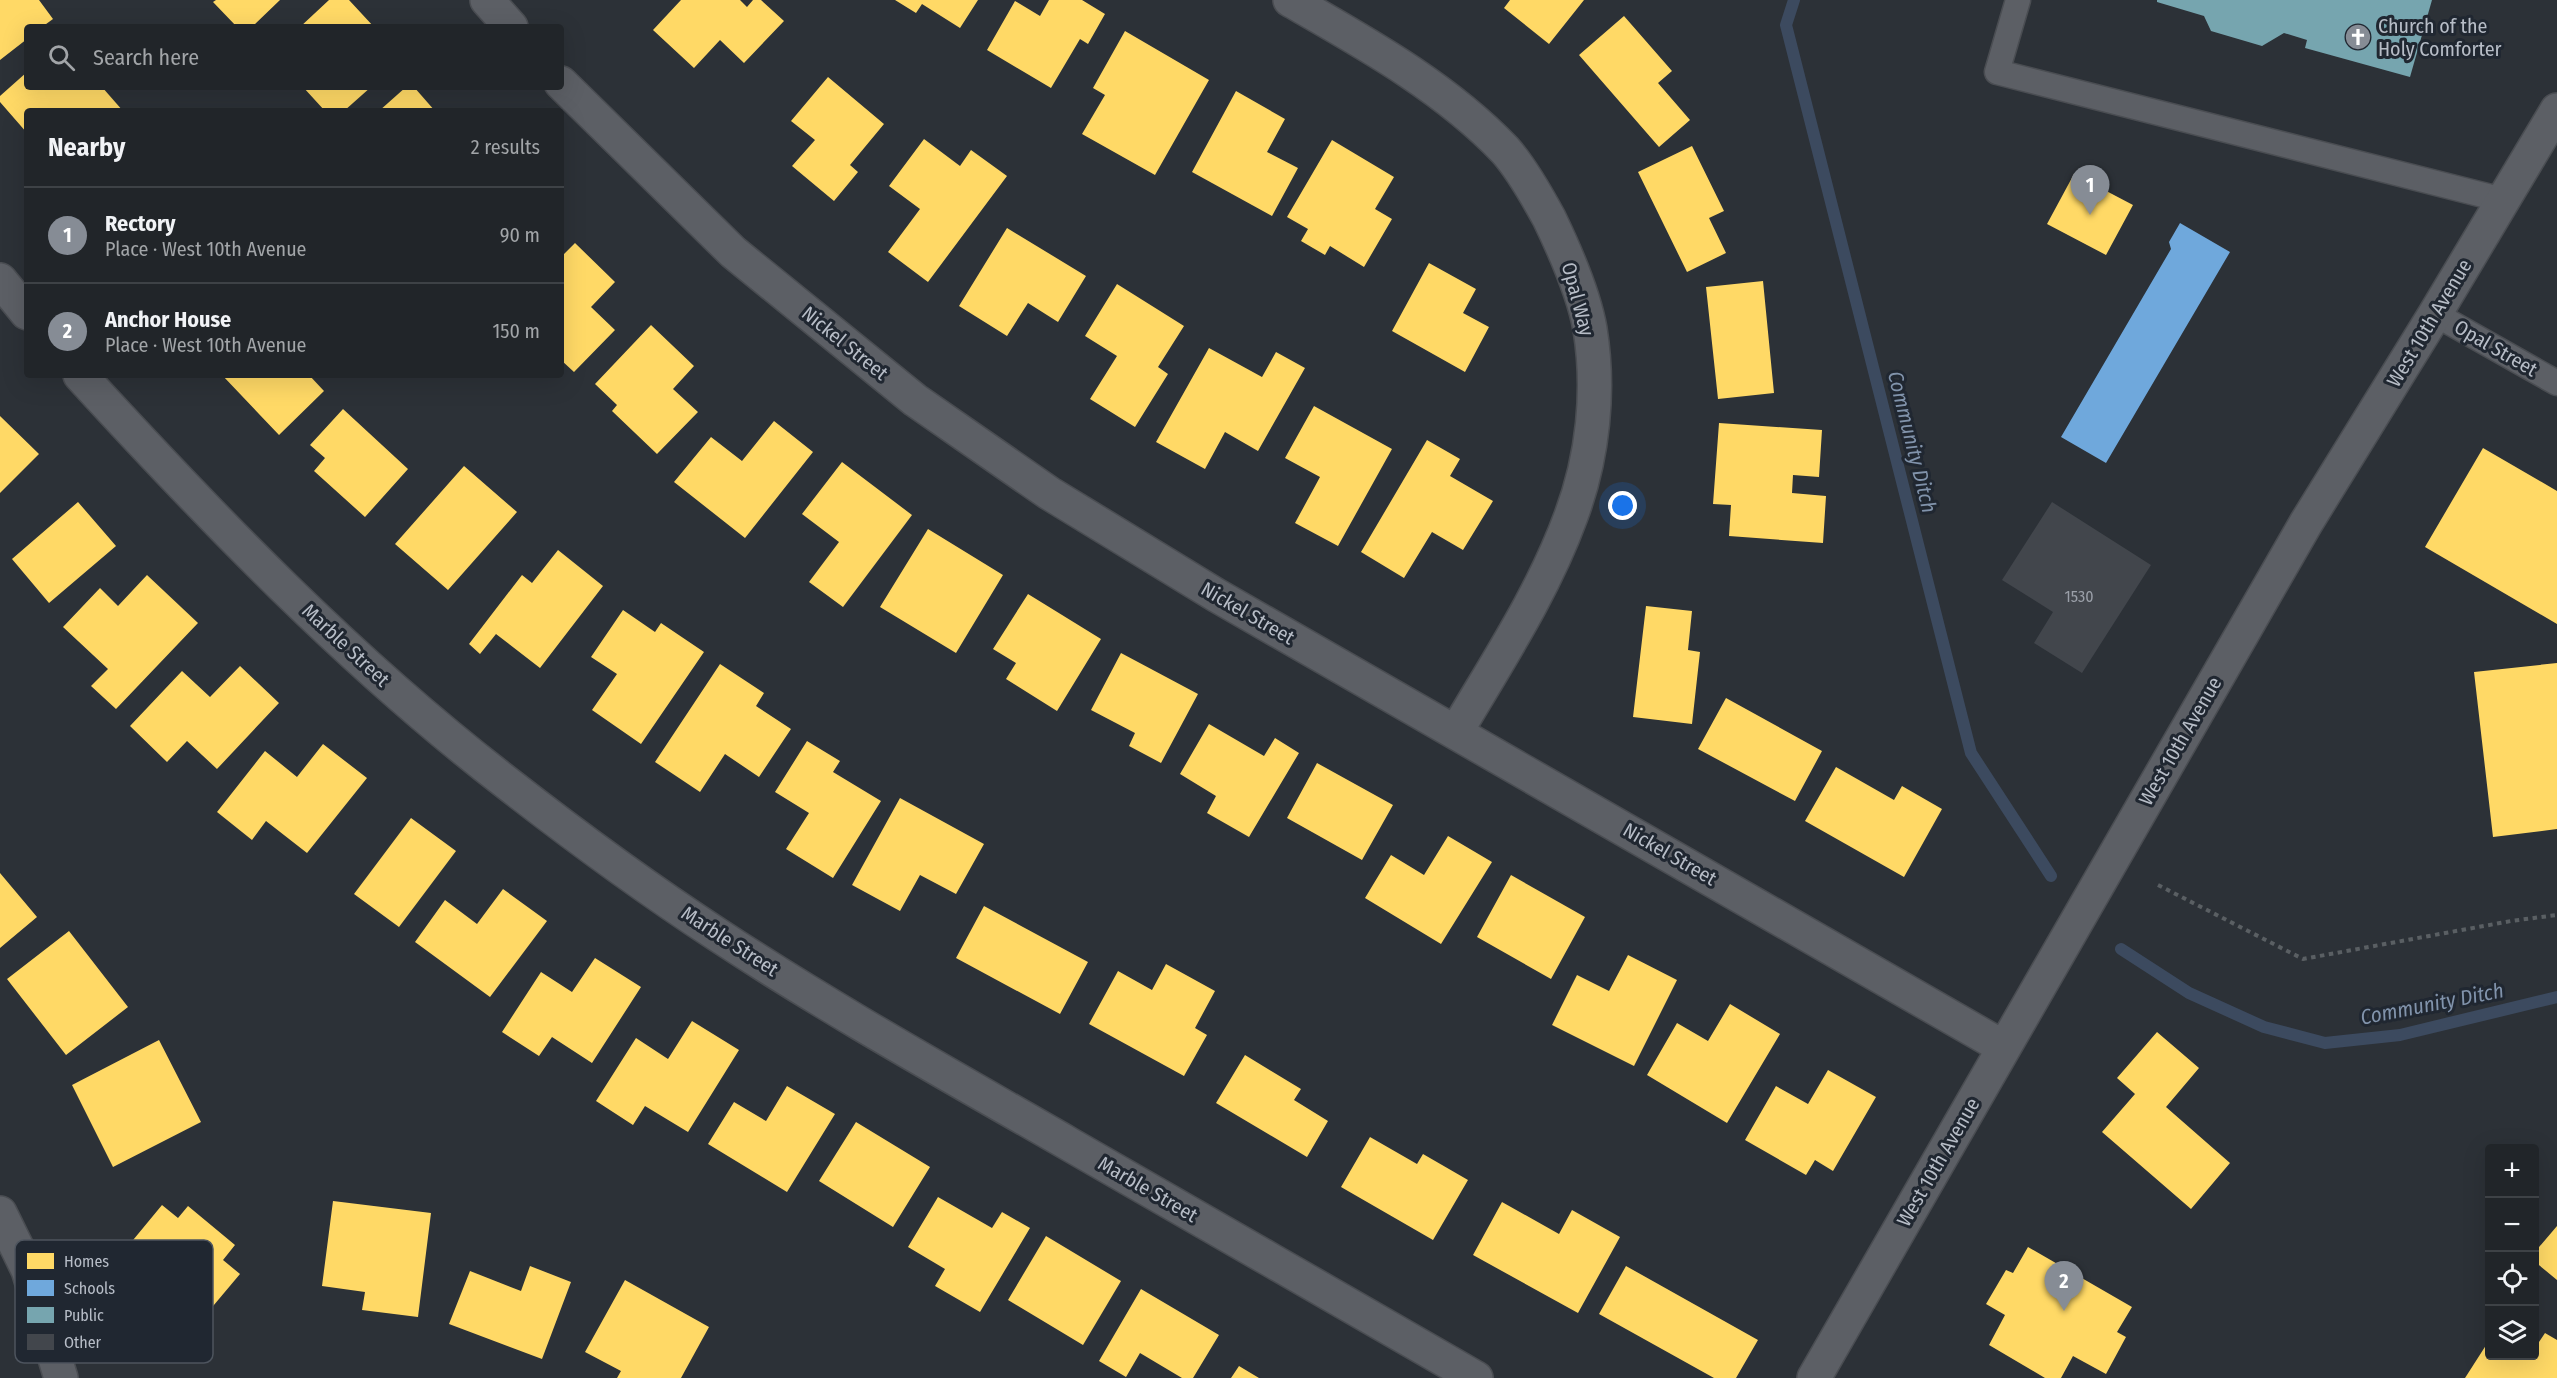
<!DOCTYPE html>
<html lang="en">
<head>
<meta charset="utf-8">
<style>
	:root { --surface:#212529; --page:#2d3135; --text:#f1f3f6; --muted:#a2a5a8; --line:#3e4246; --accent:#868c95 }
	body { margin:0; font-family:"Fira Sans Condensed",sans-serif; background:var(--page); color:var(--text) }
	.controls { position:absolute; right:18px; bottom:18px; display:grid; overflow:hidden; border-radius:6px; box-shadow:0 6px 24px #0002 }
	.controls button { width:54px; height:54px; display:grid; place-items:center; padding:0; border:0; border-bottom:2px solid var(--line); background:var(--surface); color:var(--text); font:30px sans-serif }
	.you { position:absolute; left:1623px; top:506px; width:21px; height:21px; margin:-15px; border:4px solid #fff; border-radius:50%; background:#1a73e8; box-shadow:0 0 0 9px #1a73e833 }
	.badge { display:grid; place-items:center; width:39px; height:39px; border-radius:50%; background:var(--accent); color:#fff; font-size:20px; font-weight:700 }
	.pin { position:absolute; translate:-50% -50px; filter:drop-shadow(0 2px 3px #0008) }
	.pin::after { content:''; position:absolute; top:32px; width:21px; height:18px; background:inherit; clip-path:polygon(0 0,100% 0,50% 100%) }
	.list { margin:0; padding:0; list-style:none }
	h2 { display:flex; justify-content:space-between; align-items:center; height:78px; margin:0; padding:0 24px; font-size:26px }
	h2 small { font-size:20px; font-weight:400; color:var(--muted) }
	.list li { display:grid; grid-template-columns:39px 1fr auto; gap:18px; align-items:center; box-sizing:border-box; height:96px; padding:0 24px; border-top:2px solid var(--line) }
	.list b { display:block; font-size:22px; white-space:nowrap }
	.list p { margin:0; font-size:20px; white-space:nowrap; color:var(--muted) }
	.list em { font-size:20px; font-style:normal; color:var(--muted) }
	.icon { flex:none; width:33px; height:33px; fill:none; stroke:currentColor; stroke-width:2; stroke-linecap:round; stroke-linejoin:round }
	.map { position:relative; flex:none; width:2557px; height:1378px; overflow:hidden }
	.search { position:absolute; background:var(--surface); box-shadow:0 6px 24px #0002; left:24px; top:24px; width:540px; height:66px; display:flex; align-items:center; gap:15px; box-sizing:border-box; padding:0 21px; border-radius:6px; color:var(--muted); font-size:22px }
	.panel { position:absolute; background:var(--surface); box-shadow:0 6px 24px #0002; left:24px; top:108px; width:540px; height:270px; border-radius:6px }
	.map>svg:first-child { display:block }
</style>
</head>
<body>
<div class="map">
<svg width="2557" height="1378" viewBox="0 0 2557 1378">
	<rect width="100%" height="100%" fill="#2c3137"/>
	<path fill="#ffd966" d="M0 0H39L53 19 42 27H27V39L0 60Z
		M216 0H280L252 27H237L213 2Z
		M329 0H349L374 27H300Z
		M681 0H740L747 7 753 0H761L784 21 744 63 720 40 694 68 653 30Z
		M895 0H978L960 28 922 4 916 13Z
		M1049 0H1082L1105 14 1088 44 1080 39 1051 88 987 50 1015 1 1040 16Z
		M1510 0H1584L1549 44 1504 8Z
		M1624 16 1672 71 1658 83 1690 120 1659 147 1579 55Z
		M1125 31 1209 80 1155 175 1082 134 1105 95 1093 88Z
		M27 72V87H102L123 111H27V133L0 102V96Z
		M828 77 884 124 850 165 858 172 834 201 792 166 815 140 791 121Z
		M303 87H371L344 111H325Z
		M406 87H414L435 111H379Z
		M1236 91 1285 119 1267 152 1298 168 1272 216 1192 172Z
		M924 139 960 166 971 150 1007 176 928 282 888 252 920 209 889 186Z
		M1332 140 1394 177 1375 209 1392 219 1364 267 1330 246 1325 255 1301 241 1308 229 1287 217Z
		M1692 146 1724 211 1709 218 1726 253 1687 272 1638 172Z
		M2074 174 2133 205 2106 255 2047 224Z
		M1007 228 1086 276 1058 322 1028 303 1007 336 959 306Z
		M575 243 615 282 591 307 615 330 574 372 561 360V257Z
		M1429 263 1476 289 1463 313 1489 327 1465 372 1392 331Z
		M1763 281 1774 393 1718 399 1706 287Z
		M1117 284 1184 326 1158 367 1168 374 1135 427 1090 399 1117 356 1085 336Z
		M651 325 694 366 673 389 698 412 657 454 612 411 617 405 595 384Z
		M1209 348 1262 377 1276 352 1305 368 1258 451 1225 432 1205 469 1156 442Z
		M222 375H309L324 391 279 435Z
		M1314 406 1392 449 1338 546 1295 523 1320 477 1285 458Z
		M343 409 408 469 365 517 314 471 325 458 310 445Z
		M0 416 39 454 0 493Z
		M774 421 813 452 745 538 674 482 711 437 742 461Z
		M1719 423 1822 430 1819 477 1793 475 1792 493 1826 496 1823 543 1729 536 1731 505 1713 504Z
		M1427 440 1460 459 1450 476 1493 501 1463 550 1432 532 1404 578 1361 552Z
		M2483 448 2557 491V624L2425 547Z
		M842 462 912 515 843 607 809 582 839 542 802 514Z
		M464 466 517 512 448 590 395 544Z
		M78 502 116 546 49 603 12 559Z
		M928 529 1003 575 956 653 880 607Z
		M558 550 603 586 540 668 496 634 480 654 469 644 522 575 532 583Z
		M147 575 198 623 116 709 91 686 108 669 63 627 100 588 118 606Z
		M1028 594 1101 639 1057 711 1006 679 1016 663 993 649Z
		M1646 606 1692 611 1688 650 1700 652 1692 724 1633 717Z
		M623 610 655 632 661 623 704 652 641 744 592 710 617 674 591 657Z
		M1121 653 1198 694 1161 763 1129 746 1135 733 1091 710Z
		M2557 663V829L2493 837 2474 672Z
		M720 664 764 693 756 706 791 729 759 777 725 754 700 792 655 762Z
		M240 666 279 703 217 769 187 741 167 762 130 726 182 671 210 697Z
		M1726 698 1822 751 1795 801 1698 749Z
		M1209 724 1264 756 1275 738 1299 753 1249 837 1207 813 1216 796 1180 774Z
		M807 741 840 761 833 772 881 801 833 878 786 849 809 813 775 792Z
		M323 744 367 778 307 853 266 821 252 840 217 812 265 751 297 777Z
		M1317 763 1393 805 1362 860 1287 818Z
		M1836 767 1894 800 1902 786 1942 809 1904 877 1805 821Z
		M900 798 984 844 956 894 920 875 900 911 852 885Z
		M411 818 456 851 399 927 354 894Z
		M1448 836 1492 862 1441 944 1365 898 1391 855 1424 875Z
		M0 873 37 917 0 948Z
		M1511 875 1585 917 1551 979 1477 937Z
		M503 889 547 921 490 997 415 942 445 900 477 924Z
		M984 906 1088 962 1060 1014 956 958Z
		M69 931 128 1007 66 1055 7 979Z
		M1628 955 1677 980 1634 1066 1552 1025 1577 975 1609 991Z
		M595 958 641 987 592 1063 552 1037 539 1056 502 1032 541 972 572 992Z
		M1166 964 1215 991 1195 1028 1207 1035 1184 1076 1089 1024 1118 971 1152 990Z
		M1730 1004 1780 1034 1727 1123 1647 1075 1677 1023 1708 1041Z
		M692 1021 739 1050 688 1132 645 1106 633 1125 596 1101 636 1038 668 1059Z
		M2157 1032 2199 1068 2166 1107 2230 1163 2191 1209 2102 1132 2135 1094 2117 1078Z
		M159 1040 201 1122 113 1167 72 1085Z
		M1245 1055 1301 1089 1294 1100 1328 1121 1307 1157 1216 1103Z
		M1828 1070 1876 1097 1833 1171 1815 1160 1806 1175 1745 1140 1776 1086 1808 1104Z
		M787 1086 835 1114 787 1192 708 1144 734 1102 766 1121Z
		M856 1122 930 1167 893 1227 819 1181Z
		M1370 1137 1417 1164 1423 1154 1468 1180 1433 1240 1341 1187Z
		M938 1197 992 1228 1002 1212 1030 1228 980 1312 935 1286 945 1269 908 1247Z
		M333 1201 431 1213 418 1317 362 1310 365 1292 322 1286Z
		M1502 1202 1559 1234 1572 1210 1620 1237 1578 1313 1473 1255Z
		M162 1205 178 1218 188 1206 235 1245 223 1260 240 1274 203 1318 124 1251Z
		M2557 1226V1280L2534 1261V1253Z
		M1046 1236 1121 1281 1083 1345 1008 1300Z
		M2028 1247 2132 1307 2117 1332 2126 1337 2106 1374 2073 1356 2061 1378H2045L1989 1345 2005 1315 1986 1304 2006 1270 2013 1273Z
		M530 1266 571 1282 542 1359 449 1324 470 1271 521 1291Z
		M1626 1266 1758 1340 1736 1378H1714L1599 1314Z
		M625 1280 709 1327 681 1378H617L621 1371 585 1352Z
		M1141 1289 1219 1335 1193 1378H1182L1140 1353 1126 1377 1099 1361Z
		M2545 1333 2557 1340V1378H2465L2490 1339V1356H2534V1344L2537 1345Z
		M1239 1366 1259 1378H1231Z"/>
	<path fill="#6fa8dc" d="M2180 223 2230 252 2106 463 2061 437 2171 249 2169 242Z"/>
	<path fill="#76a5af" d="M2157 0H2432L2410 77 2305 48 2307 40 2284 33 2262 46 2211 31 2204 16 2157 2Z"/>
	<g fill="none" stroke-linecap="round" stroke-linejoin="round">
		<path stroke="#3c4a5f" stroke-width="12" d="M1794 0 1786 25 1971 753 2051 876
			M2121 949 2189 993 2264 1027 2325 1043 2400 1035 2557 997"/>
	</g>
	<path fill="#42464c" d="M2052 502 2151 565 2082 673 2034 643 2053 612 2002 580Z"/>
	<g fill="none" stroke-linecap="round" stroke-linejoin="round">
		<g stroke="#4a4d52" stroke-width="27">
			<path id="service" d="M2018 0 1997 72 2503 200
				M2435 314 2557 383"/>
		</g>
		<g stroke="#4a4d52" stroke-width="36">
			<path id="minor" d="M487 0 511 27
				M1290 0C1365 43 1445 87 1505 150 1522 169 1537 196 1549 218 1564 249 1584 295 1590 329 1600 391 1593 457 1571 516 1543 593 1497 662 1456 732
				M561 83 733 252 915 400 1049 493 1216 595 2003 1047
				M0 280 27 313
				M80 375C213 520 351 663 507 783 575 836 646 888 718 935 832 1010 951 1076 1069 1144 1205 1222 1340 1300 1476 1378
				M0 1213 28 1270 61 1378
				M1814 1378 2306 523 2435 314 2557 110"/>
		</g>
		<path stroke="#5a5f63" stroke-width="4" stroke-dasharray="4.5 4.5" stroke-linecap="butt" d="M2158 885 2303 959 2511 921 2557 915"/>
		<use href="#service" stroke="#5c5f65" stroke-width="24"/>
		<use href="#minor" stroke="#5c5f65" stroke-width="33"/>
	</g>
	<defs>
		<g id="church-disc" transform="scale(1.35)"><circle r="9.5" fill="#868c95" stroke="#202731"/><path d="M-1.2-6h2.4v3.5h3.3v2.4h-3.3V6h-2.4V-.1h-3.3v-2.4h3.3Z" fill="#fff"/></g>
	</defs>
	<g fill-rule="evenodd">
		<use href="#church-disc" x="2358" y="37"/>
	</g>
	<g text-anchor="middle" stroke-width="6" stroke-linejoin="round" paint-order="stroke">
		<g font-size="16" fill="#9a9fa8">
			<text x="2079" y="602">1530</text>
		</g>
		<g font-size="20" fill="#b7bdc7" stroke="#202731" text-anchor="start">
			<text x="2378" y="33">Church of the<tspan x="2378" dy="23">Holy Comforter</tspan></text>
		</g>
		<g font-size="20" fill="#b7bdc7" stroke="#202731">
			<text transform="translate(1578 299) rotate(75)" y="7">Opal Way</text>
			<text transform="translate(2429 323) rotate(-59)" y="7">West 10th Avenue</text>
			<text transform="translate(845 343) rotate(39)" y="7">Nickel Street</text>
			<text transform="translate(2496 348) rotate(30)" y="7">Opal Street</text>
			<text transform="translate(1248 613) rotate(30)" y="7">Nickel Street</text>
			<text transform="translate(346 645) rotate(43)" y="7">Marble Street</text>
			<text transform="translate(2180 741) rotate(-60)" y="7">West 10th Avenue</text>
			<text transform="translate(1670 854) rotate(30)" y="7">Nickel Street</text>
			<text transform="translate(730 941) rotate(33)" y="7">Marble Street</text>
			<text transform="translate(1938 1162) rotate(-60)" y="7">West 10th Avenue</text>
			<text transform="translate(1148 1189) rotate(30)" y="7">Marble Street</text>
		</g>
		<g font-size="21" font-style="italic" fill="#8193ab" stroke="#202731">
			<text transform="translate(1912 442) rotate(76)" y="7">Community Ditch</text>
			<text transform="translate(2432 1004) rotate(-11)" y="7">Community Ditch</text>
		</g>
	</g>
	<rect x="15" y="1240" width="198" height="123" rx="9" fill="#202731" stroke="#4d545e" stroke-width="1.5"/>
	<rect x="27" y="1253" width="27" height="16" fill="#ffd966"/>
	<rect x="27" y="1280" width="27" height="16" fill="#6fa8dc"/>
	<rect x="27" y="1307" width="27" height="16" fill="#76a5af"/>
	<rect x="27" y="1334" width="27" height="16" fill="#42464c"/>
	<g font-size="16" fill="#b7bdc7">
		<text x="64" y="1267">Homes</text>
		<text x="64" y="1294">Schools</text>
		<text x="64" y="1321">Public</text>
		<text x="64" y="1348">Other</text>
	</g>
</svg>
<div class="controls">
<button>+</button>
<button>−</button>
<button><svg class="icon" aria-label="locate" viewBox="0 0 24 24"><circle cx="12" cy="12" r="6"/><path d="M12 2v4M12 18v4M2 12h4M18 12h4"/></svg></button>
<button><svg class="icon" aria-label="layers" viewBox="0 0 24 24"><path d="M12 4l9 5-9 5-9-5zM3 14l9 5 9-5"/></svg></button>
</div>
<div class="you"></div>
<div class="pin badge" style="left:2090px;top:215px">1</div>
<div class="pin badge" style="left:2064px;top:1311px">2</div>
<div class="search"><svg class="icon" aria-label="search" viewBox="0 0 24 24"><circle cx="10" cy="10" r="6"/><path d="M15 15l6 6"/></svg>Search here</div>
<section class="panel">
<h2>Nearby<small>2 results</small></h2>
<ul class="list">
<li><span class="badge">1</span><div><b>Rectory</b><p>Place · West 10th Avenue</p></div><em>90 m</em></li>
<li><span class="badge">2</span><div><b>Anchor House</b><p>Place · West 10th Avenue</p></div><em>150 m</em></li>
</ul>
</section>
</div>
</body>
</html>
